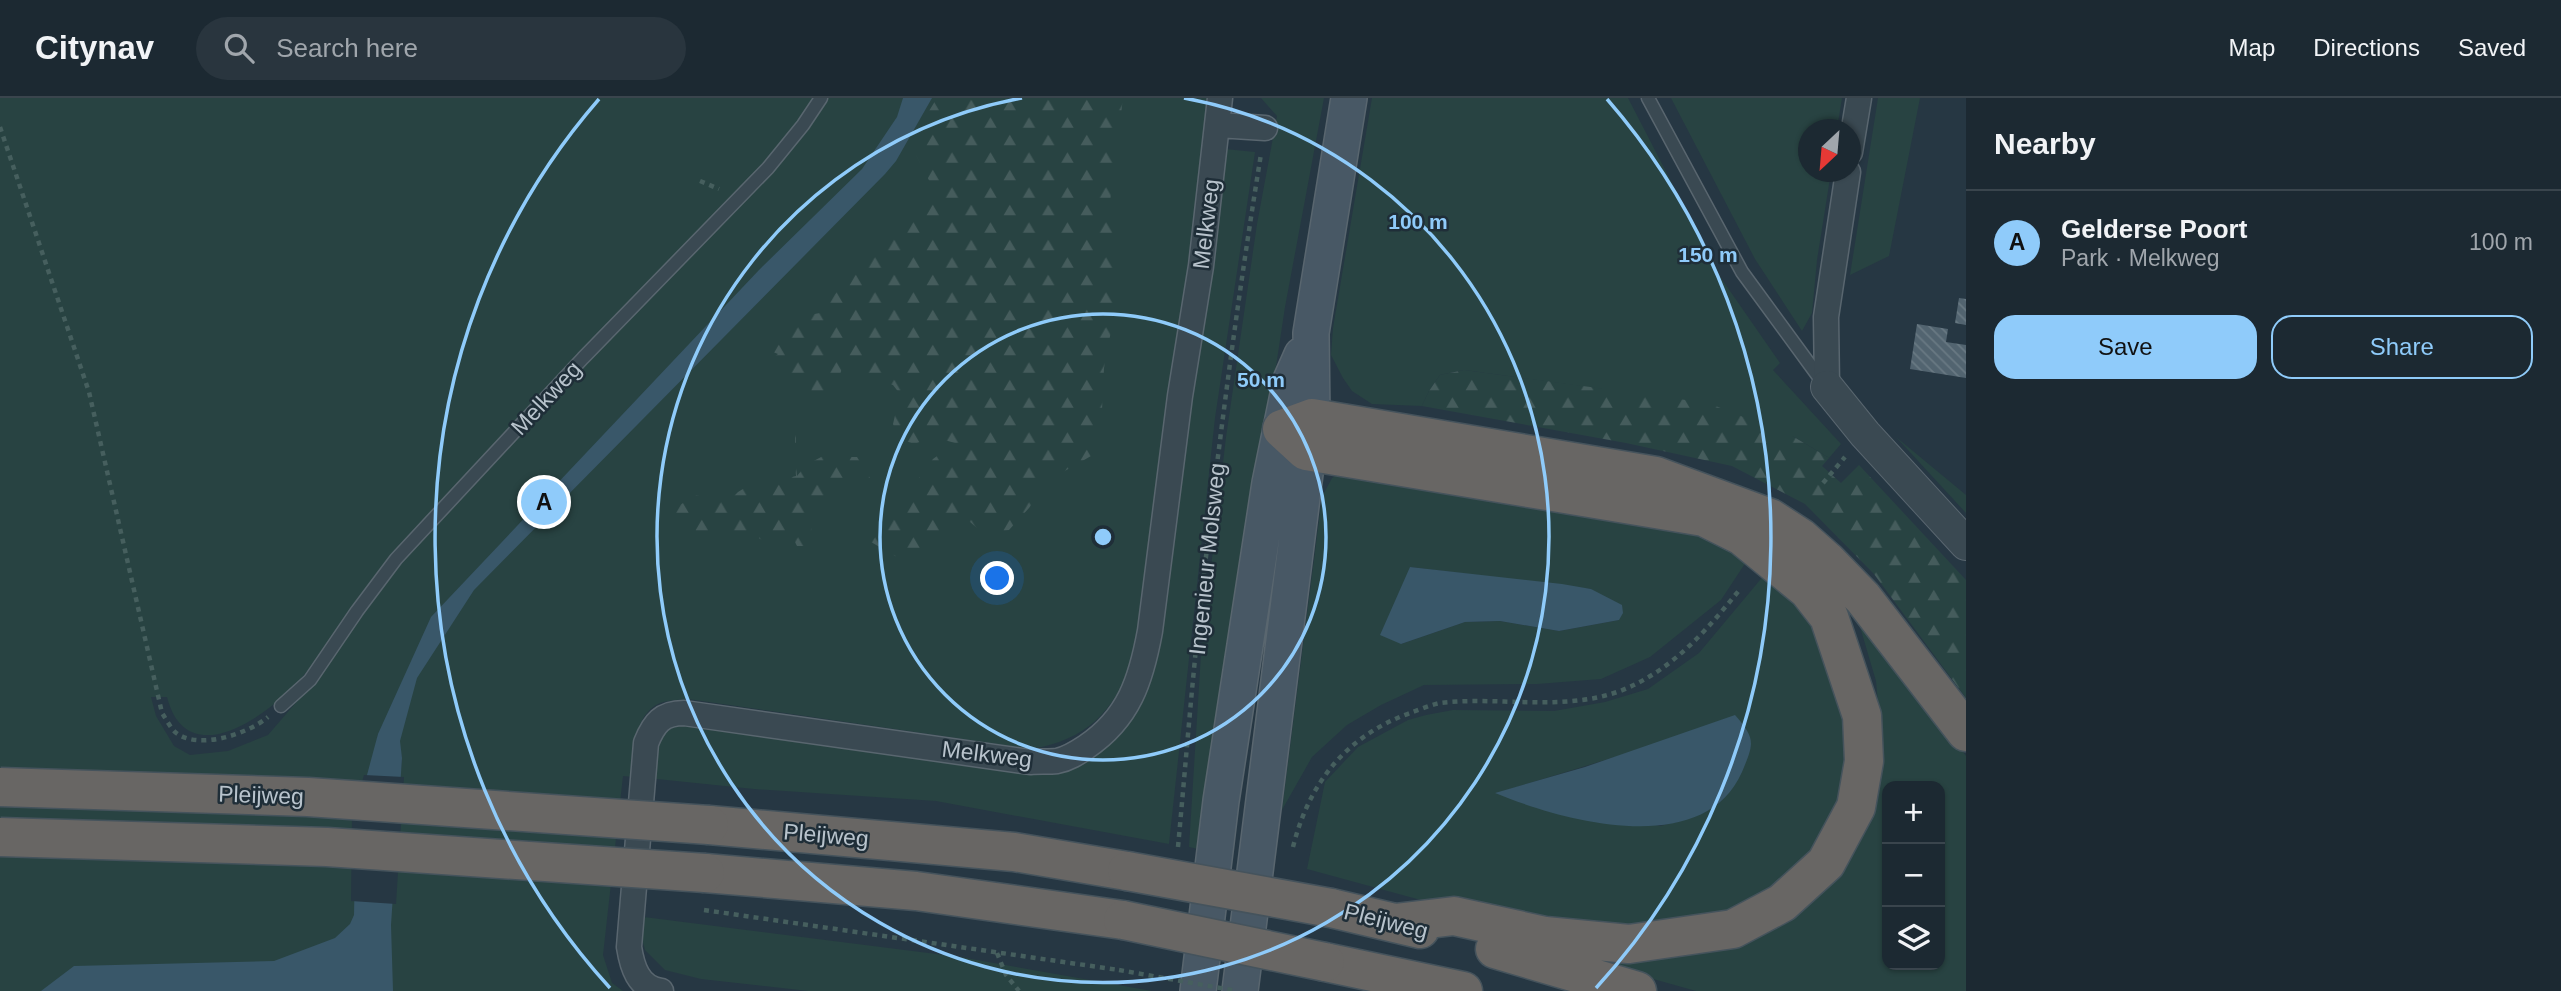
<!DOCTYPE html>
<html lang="en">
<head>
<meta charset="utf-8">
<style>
	:root { --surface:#1c2932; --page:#29353e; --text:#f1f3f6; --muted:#a0a6ac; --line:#3a454d; --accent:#8fcbfa }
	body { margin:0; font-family:Arial,sans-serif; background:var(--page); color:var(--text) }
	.controls { position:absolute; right:21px; bottom:21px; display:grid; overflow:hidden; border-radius:14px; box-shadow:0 2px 5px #0004 }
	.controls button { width:63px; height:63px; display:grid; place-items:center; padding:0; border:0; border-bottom:2px solid var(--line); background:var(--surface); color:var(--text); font:35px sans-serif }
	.compass { position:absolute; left:1798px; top:21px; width:63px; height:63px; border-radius:50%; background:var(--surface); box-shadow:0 2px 5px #0004; rotate:206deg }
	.you { position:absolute; left:998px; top:481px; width:24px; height:24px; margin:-18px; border:5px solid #fff; border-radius:50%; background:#1a73e8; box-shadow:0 0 0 10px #1a73e833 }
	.badge { display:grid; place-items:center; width:46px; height:46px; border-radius:50%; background:var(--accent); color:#111; font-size:23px; font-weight:700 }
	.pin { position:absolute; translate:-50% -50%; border:4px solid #fff; box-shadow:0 2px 7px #0006 }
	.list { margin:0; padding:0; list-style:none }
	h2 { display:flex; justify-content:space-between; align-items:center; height:91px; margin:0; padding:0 28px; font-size:30px }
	h2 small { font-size:23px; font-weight:400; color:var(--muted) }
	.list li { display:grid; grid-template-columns:46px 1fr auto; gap:21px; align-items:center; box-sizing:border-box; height:105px; padding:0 28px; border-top:2px solid var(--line) }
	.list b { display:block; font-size:26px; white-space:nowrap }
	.list p { margin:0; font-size:23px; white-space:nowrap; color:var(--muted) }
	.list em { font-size:23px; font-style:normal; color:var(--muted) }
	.actions { display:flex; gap:14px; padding:21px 28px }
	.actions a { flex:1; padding:16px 0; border:2px solid var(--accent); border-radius:21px; text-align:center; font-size:24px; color:var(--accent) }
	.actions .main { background:var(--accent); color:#111 }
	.icon { flex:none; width:38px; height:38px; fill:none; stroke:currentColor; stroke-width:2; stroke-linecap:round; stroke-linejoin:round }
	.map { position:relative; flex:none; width:1966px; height:893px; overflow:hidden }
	header { display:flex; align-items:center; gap:42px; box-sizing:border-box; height:98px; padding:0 35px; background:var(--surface); border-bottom:2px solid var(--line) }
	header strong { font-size:33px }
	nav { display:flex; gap:38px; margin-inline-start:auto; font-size:24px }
	.search { width:490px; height:63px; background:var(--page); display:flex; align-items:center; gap:18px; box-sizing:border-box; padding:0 24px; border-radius:38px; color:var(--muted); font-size:26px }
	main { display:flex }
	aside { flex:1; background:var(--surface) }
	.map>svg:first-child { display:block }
</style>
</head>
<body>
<header>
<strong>Citynav</strong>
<div class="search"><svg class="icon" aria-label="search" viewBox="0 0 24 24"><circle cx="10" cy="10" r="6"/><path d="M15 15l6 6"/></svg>Search here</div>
<nav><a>Map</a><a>Directions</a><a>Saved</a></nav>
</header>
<main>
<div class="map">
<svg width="1966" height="893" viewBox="0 0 1966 893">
	<defs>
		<pattern id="forest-firs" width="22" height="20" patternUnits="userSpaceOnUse" patternTransform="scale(1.75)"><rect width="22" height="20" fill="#284342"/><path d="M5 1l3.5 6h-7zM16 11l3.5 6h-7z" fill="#455c5c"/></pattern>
		<pattern id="building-back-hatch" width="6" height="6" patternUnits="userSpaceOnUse" patternTransform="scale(1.75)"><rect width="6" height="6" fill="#526470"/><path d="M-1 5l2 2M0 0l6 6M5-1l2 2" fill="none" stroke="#697983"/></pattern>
	</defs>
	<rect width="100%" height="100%" fill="#263743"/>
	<path fill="#284342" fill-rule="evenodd" d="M0 0H1212L1202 103 1133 564C1112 615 1087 641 1032 651L688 601C678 602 665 602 656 607 633 621 634 656 633 679L623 678 603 857 612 885 623 893H0ZM308 572 318 579 268 637 228 653 190 657 174 648 156 618 151 599H167C188 681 278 611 308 572ZM378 636 400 650 402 660 397 721 374 657Z
		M1261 0H1324L1285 209 1203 752 1189 749 1201 556 1226 339 1257 126 1277 18Z
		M1372 0H1628L1721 180 1780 265 1773 272 1841 346 1829 360 1794 339 1602 291 1464 272 1440 277 1429 293 1422 308 1372 306 1352 293 1343 280 1331 257 1333 230Z
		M1671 0H1842L1837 31 1808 32V74H1831L1817 162 1812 215 1802 233 1755 161Z
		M1878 0H1920L1889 158 1850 177Z
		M1225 51 1255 54 1215 320 1169 746 936 703 754 691 647 680 657 635 682 621 1040 671 1136 606Z
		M1896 339 1966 397V415Z
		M1345 371 1711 432 1746 464 1721 502 1650 559 1601 581 1537 586 1424 587 1381 607 1347 627 1312 659 1282 712 1322 399 1332 380ZM1410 469 1591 491 1619 522 1559 533 1500 523 1465 524 1401 546Z
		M1765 476 1828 534 1851 613 1845 682 1827 736 1776 789 1719 818 1633 831 1428 804 1307 771 1325 684 1358 649 1408 622 1426 617 1453 612 1554 613 1605 604 1648 591 1699 555ZM1751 647C1733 703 1718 715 1660 728L1497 695 1615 659Z
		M1853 505 1966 658V893H1696L1589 863 1673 859 1760 839 1840 780 1869 716 1882 649 1876 583ZM1887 688H1940V867H1887Z
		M636 818 960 859 1152 893H808L701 881 665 872 645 852Z"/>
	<path fill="url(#forest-firs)" d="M937 0H1123L1110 104 1118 196 1104 270 1102 312 1091 358 1063 374 1051 378 1029 410 1009 432 986 438 961 416 936 439 914 469 871 444 933 361 955 345 934 339 914 346 898 340 893 326 900 296 893 287 871 281 853 259 843 267 833 299 820 303 811 294 813 283 801 290 786 309C801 330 794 353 797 378L806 367 825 357 832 359H857L872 383 861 380 853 385H845L843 396 830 401 820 402 819 409 814 413 817 420 812 425 811 434 818 443 814 444 808 441 805 448H797L794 442 786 450 777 452 776 447 769 450 768 438 762 442 757 439 758 435 753 438 746 437 734 446 721 438 698 436 694 430 685 433 672 425 650 403 659 400 675 410 696 397 706 400 710 395 721 393 713 398 726 406 738 394 759 381 781 386 788 380 796 378C794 358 797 339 793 319L782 305 783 302 778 293 785 294 788 282 773 260 778 256 763 250 785 239 803 218 820 215 854 172 866 153 888 140 917 107 935 94 915 55 929 13Z
		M1464 272 1708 305 1794 339 1829 360 1822 368 1841 385 1859 367 1966 482V600L1874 476 1805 406 1732 368 1626 345 1422 308 1429 293 1440 277Z"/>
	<path fill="#395769" d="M903 0H932L896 63 885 76 474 492 417 580 400 643 402 660 391 827 393 893H41L74 868 274 863 335 840 350 826 354 817 356 718 378 636 431 519 759 172 862 71 897 19Z
		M1410 469 1562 486 1591 491 1622 507 1623 515 1619 522 1559 533 1500 523 1465 524 1401 546 1380 537Z
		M1735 617C1756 641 1754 645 1742 674 1703 762 1563 723 1495 695L1585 669Z"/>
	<path fill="#263743" d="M364 677 404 679 396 806 351 803 352 718Z"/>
	<path fill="url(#building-back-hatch)" d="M1959 200 1966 201V227L1955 225Z
		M1917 226 1948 231 1946 244 1966 247V280L1910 271Z"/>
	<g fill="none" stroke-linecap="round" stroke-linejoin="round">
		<g stroke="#59666f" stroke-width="15">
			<path id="service" d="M1648 0 1742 174 1824 286
				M281 608 310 582 357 513 396 461 583 260 768 70 803 27 821 0"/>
		</g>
		<g stroke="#59666f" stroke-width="27">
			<path id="minor" d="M1218 27 1265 30
				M1850 54 1859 0
				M1827 289 1826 219 1848 74
				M661 893C638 890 632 868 629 849L646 645C654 625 662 615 684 615L1030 664C1039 663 1048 664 1057 663 1068 661 1077 655 1086 649 1129 620 1141 582 1150 533L1180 298 1201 168 1220 0"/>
		</g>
		<g stroke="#59666f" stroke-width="34">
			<path id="tertiary" d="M1827 289 1865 336 1966 446"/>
		</g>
		<g stroke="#59666f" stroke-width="38">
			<path id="secondary" d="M1198 893 1221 703 1270 385 1291 282 1302 257
				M1240 893 1312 320 1311 235 1349 0"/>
		</g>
		<g stroke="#45535c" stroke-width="41">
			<path id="trunk" d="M709 727 1014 754 1127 773
				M705 775 916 793 1123 822
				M1331 810 1420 831
				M1395 825 1454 818 1545 838 1629 846 1733 831 1782 805 1826 765 1856 709 1864 663 1862 618 1829 519 1808 492 1742 438 1704 419 1306 353 1282 331 1312 320 1656 378 1770 420 1801 440 1827 463 1863 500 1966 634
				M1495 851 1637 893
				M1325 864 1463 893"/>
		</g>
		<path stroke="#465f5e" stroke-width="4.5" stroke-dasharray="5 5" stroke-linecap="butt" d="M0 29 89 294 162 615C166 621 170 629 175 634 197 653 248 636 268 619
			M700 83 719 91
			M1823 385 1845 359
			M1178 749C1185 673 1191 597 1199 521 1216 366 1236 210 1261 56
			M1293 749C1309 685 1346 638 1410 615 1419 612 1430 607 1440 605 1500 598 1562 614 1620 593 1672 573 1707 532 1741 490
			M704 812 1119 872
			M997 855 1006 877 1019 893"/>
		<use href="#service" stroke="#3a4952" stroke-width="12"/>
		<use href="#minor" stroke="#3a4952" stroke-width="24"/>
		<use href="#tertiary" stroke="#3a4952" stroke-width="32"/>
		<use href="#secondary" stroke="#485865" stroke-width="35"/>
		<use href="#trunk" stroke="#686664" stroke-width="38"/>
		<g stroke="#45535c" stroke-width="41" stroke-linecap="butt">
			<path id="trunk-bridge" d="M0 689 308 699 709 727
				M0 739 327 749 705 775
				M1127 773 1331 810
				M1123 822 1325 864"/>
		</g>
		<path stroke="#465f5e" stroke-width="4.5" stroke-dasharray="5 5" stroke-linecap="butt" d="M1119 872 1237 893"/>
		<use href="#trunk-bridge" stroke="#686664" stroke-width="38"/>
	</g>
	<g fill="none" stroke="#8fcbfa" stroke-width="3.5">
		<circle cx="1103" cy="439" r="223"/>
		<path d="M1184 0A446 446 0 1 1 1022 0"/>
		<path d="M610 890A668 668 0 0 1 599 1M1607 1A668 668 0 0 1 1596 890"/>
	</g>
	<g text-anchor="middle" stroke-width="5" stroke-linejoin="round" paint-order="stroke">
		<g font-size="23" fill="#b8c3cc" stroke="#1f2e38">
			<text transform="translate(1206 126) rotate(-83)" y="8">Melkweg</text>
			<text transform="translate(546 300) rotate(-47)" y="8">Melkweg</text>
			<text transform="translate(1207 461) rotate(-84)" y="8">Ingenieur Molsweg</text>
			<text transform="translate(987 656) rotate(7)" y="8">Melkweg</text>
			<text transform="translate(261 697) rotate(2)" y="8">Pleijweg</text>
			<text transform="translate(826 737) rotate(5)" y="8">Pleijweg</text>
			<text transform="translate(1386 823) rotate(14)" y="8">Pleijweg</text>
		</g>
	</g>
	<circle cx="1103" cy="439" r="10" fill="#8fcbfa" stroke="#1f2e38" stroke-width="3.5"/>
	<g font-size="21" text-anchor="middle" font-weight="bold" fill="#8fcbfa" stroke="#1f2e38" stroke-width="5" stroke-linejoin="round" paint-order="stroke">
		<text x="1418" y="131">100 m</text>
		<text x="1708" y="164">150 m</text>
		<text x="1261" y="289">50 m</text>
	</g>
</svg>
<div class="controls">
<button>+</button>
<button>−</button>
<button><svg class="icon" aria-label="layers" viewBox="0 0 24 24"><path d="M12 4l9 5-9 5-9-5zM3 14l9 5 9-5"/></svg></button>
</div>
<svg class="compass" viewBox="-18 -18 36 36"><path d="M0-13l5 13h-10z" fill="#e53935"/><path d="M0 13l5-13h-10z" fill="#a0a6ac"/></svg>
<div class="you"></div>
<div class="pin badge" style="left:544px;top:404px">A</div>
</div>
<aside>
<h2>Nearby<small></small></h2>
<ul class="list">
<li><span class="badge">A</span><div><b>Gelderse Poort</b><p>Park · Melkweg</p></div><em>100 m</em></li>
</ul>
<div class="actions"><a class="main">Save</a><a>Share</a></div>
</aside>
</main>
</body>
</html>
